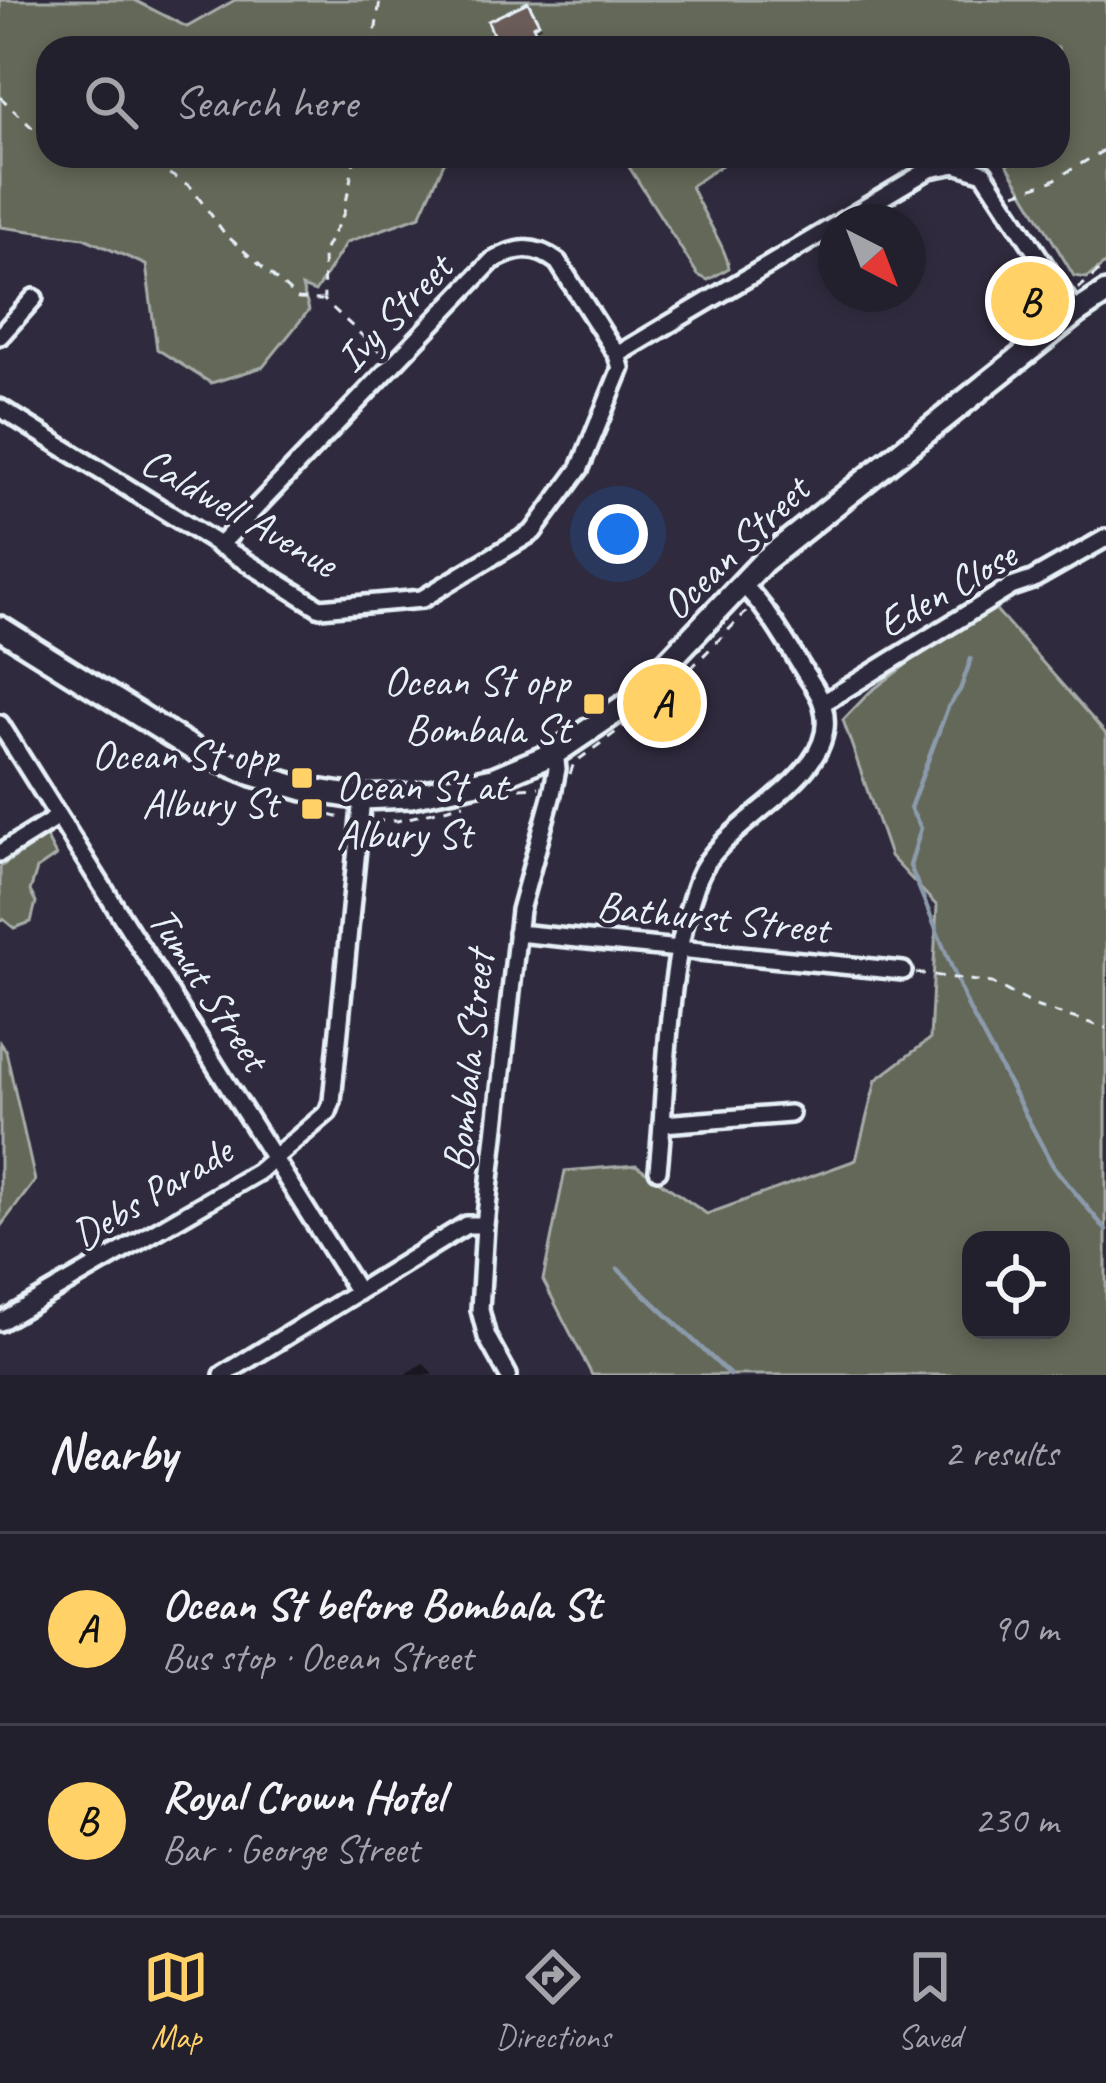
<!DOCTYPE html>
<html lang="en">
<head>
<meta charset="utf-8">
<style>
	:root { --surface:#23202e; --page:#2b2836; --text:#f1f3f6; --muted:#a3a3aa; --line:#403e4a; --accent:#ffd166 }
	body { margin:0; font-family:Caveat,sans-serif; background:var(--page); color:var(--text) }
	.controls { position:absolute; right:36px; bottom:36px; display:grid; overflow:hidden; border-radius:24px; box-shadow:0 6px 18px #0003 }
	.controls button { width:108px; height:108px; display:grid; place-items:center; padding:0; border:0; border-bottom:3px solid var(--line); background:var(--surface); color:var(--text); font:60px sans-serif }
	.compass { position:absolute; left:818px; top:204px; width:108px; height:108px; border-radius:50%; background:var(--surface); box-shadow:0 6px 18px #0003; rotate:138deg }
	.you { position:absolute; left:618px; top:534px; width:42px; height:42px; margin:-30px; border:9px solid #fff; border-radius:50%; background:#1a73e8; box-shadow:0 0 0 18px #1a73e833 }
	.badge { display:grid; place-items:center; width:78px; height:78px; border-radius:50%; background:var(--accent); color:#111; font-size:39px; font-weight:700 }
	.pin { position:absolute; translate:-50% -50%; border:6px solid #fff; box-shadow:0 3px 12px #0006 }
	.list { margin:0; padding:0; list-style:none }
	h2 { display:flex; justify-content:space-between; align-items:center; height:156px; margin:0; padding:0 48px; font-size:51px }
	h2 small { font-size:39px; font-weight:400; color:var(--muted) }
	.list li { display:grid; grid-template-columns:78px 1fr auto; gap:36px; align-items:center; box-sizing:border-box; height:192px; padding:0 48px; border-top:3px solid var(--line) }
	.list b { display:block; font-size:45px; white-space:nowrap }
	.list p { margin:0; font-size:39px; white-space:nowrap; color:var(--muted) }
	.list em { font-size:39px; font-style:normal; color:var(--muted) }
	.icon { flex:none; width:66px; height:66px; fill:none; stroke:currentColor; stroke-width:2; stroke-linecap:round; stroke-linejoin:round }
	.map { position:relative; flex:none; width:1106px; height:1375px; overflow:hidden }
	.search { position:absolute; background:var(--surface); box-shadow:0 6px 18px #0003; left:36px; right:36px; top:36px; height:132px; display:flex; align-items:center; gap:30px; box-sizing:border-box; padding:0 42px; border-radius:36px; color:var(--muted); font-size:45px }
	.sheet { height:540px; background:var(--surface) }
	nav { display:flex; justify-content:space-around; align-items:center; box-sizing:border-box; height:168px; border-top:3px solid var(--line); background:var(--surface); font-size:33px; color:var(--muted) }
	nav a { display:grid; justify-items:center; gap:6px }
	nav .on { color:var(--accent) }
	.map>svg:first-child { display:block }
</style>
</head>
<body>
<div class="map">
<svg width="1106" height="1375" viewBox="0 0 1106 1375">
	<rect width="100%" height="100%" fill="#2f2a3d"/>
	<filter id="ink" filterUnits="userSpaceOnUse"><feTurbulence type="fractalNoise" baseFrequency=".00833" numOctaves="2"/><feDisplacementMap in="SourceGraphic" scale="24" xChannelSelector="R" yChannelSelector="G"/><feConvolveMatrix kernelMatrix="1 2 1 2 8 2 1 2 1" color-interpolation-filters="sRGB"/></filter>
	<g filter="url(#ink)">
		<path fill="#636759" stroke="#a6aca8" stroke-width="3" fill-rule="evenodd" d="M0 0H134L187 27 235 0H1106V263L1087 278 1074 276 1002 156H1058V48H48V156H447L420 216 347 242 315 292 302 287 309 310 263 367 211 383 157 349 146 265 84 238 0 227Z
			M622 156H735L691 186C700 210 726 247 729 268L708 280 698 275Z
			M989 602 1106 734V1375H592L543 1280 565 1171 636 1165 707 1214 856 1160 876 1080 930 1039 937 906 890 856 843 720 870 692ZM971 1240H1061V1330H971Z
			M46 837 56 856 37 869 30 891 36 902 31 922 14 928 3 919 0 920V867Z
			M0 1043 6 1051 35 1181 0 1227Z"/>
		<path fill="#0007" d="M528 5 542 26 536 29 542 41 527 48H502Z
			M423 1363 434 1375H404Z"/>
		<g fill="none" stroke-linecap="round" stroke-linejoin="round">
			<path stroke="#8c9bac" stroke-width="4.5" d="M971 659 960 690 948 707 910 808 921 828 910 866 969 1009 1053 1166 1106 1230
				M618 1269 730 1375"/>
		</g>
		<path fill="#6a5b58" stroke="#e8f1f8" stroke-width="3" d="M528 2 539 23 533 26 539 38 521 48H498L488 21Z"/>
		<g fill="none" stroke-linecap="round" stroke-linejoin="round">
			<g stroke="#e8f1f8" stroke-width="24">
				<path id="street" d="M841 222 930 169 956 164 984 173 1076 313
					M0 336 34 298
					M617 355 836 225
					M0 408 320 608 422 599 533 532 580 468 621 368 617 355 558 262C534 244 517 247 492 261L219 546
					M823 703 1011 587 1032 580 1106 538
					M0 724 358 1292
					M0 853 58 817
					M517 933 903 971
					M663 1124 790 1114
					M658 1170C668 1076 665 965 699 877 722 818 844 777 823 706 820 692 808 679 801 666 783 637 767 608 742 584
					M0 1322 258 1172 328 1112 332 1101 362 798
					M223 1375 466 1225H485
					M508 1375 487 1337 480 1310 485 1225 520 910 552 794 557 769 555 753"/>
			</g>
			<g stroke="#e8f1f8" stroke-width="30">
				<path id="secondary" d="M0 628 195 750 253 774 304 789 362 798 411 796 493 779 555 753 629 703 764 561 1076 313 1106 293"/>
			</g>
			<path stroke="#e8f1f8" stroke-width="3" stroke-dasharray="9 9" stroke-linecap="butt" d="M373 48 380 0
				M0 97 40 135 48 136
				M138 156 190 186 225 234 298 299 322 300
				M355 156 344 213 323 253 324 300 384 356
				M1015 193 1052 181 1106 149
				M1018 255 1050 307V313
				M1078 289 1106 265
				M570 774 574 763 661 699 746 612
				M520 788 539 787
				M312 811 346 819
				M374 821H397L464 804
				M916 973 992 983 1038 1007 1106 1028"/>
			<use href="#street" stroke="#2f2a3d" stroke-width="15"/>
			<use href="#secondary" stroke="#2f2a3d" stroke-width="21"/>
		</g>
	</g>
	<g fill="#ffd166" stroke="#2f2a3d" stroke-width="4.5">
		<rect x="582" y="692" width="24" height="24" rx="6"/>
		<rect x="290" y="766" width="24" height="24" rx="6"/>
		<rect x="300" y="797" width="24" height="24" rx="6"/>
	</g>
	<g text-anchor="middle" stroke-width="9" stroke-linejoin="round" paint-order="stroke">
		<g font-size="42" fill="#e8f1f8" stroke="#2f2a3d">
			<text transform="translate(393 312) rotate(-46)" y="15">Ivy Street</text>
			<text transform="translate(240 511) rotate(30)" y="15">Caldwell Avenue</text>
			<text transform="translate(734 547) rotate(-44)" y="15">Ocean Street</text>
			<text transform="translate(946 588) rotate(-30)" y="15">Eden Close</text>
			<text transform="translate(713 916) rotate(6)" y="15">Bathurst Street</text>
			<text transform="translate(210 988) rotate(57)" y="15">Tumut Street</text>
			<text transform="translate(467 1061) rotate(-84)" y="15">Bombala Street</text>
			<text transform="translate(151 1192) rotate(-31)" y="15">Debs Parade</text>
		</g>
		<g font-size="42" fill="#e8f1f8" stroke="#2f2a3d" text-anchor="end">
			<text x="570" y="695">Ocean St opp<tspan x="570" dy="48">Bombala St</tspan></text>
			<text x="278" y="769">Ocean St opp<tspan x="278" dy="48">Albury St</tspan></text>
			<text x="336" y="800" text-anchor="start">Ocean St at<tspan x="336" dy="48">Albury St</tspan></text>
		</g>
	</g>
</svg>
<div class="controls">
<button><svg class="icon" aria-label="locate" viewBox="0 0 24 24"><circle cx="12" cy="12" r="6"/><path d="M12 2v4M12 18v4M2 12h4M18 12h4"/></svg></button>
</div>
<svg class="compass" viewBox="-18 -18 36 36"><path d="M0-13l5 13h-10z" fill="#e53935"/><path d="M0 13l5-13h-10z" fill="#a3a3aa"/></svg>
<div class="you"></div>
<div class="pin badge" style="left:662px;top:703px">A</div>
<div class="pin badge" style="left:1030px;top:301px">B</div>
<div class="search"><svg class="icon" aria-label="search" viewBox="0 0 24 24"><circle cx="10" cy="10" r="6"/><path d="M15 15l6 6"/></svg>Search here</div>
</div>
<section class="sheet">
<h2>Nearby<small>2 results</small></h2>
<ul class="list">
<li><span class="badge">A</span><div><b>Ocean St before Bombala St</b><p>Bus stop · Ocean Street</p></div><em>90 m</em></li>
<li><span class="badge">B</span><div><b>Royal Crown Hotel</b><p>Bar · George Street</p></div><em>230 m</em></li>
</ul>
</section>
<nav>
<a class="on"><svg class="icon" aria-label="map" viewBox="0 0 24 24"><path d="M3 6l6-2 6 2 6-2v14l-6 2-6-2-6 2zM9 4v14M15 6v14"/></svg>Map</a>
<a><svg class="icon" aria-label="directions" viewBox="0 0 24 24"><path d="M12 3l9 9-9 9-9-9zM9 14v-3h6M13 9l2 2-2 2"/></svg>Directions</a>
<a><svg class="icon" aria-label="saved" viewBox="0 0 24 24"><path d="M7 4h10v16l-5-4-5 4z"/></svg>Saved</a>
</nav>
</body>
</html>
